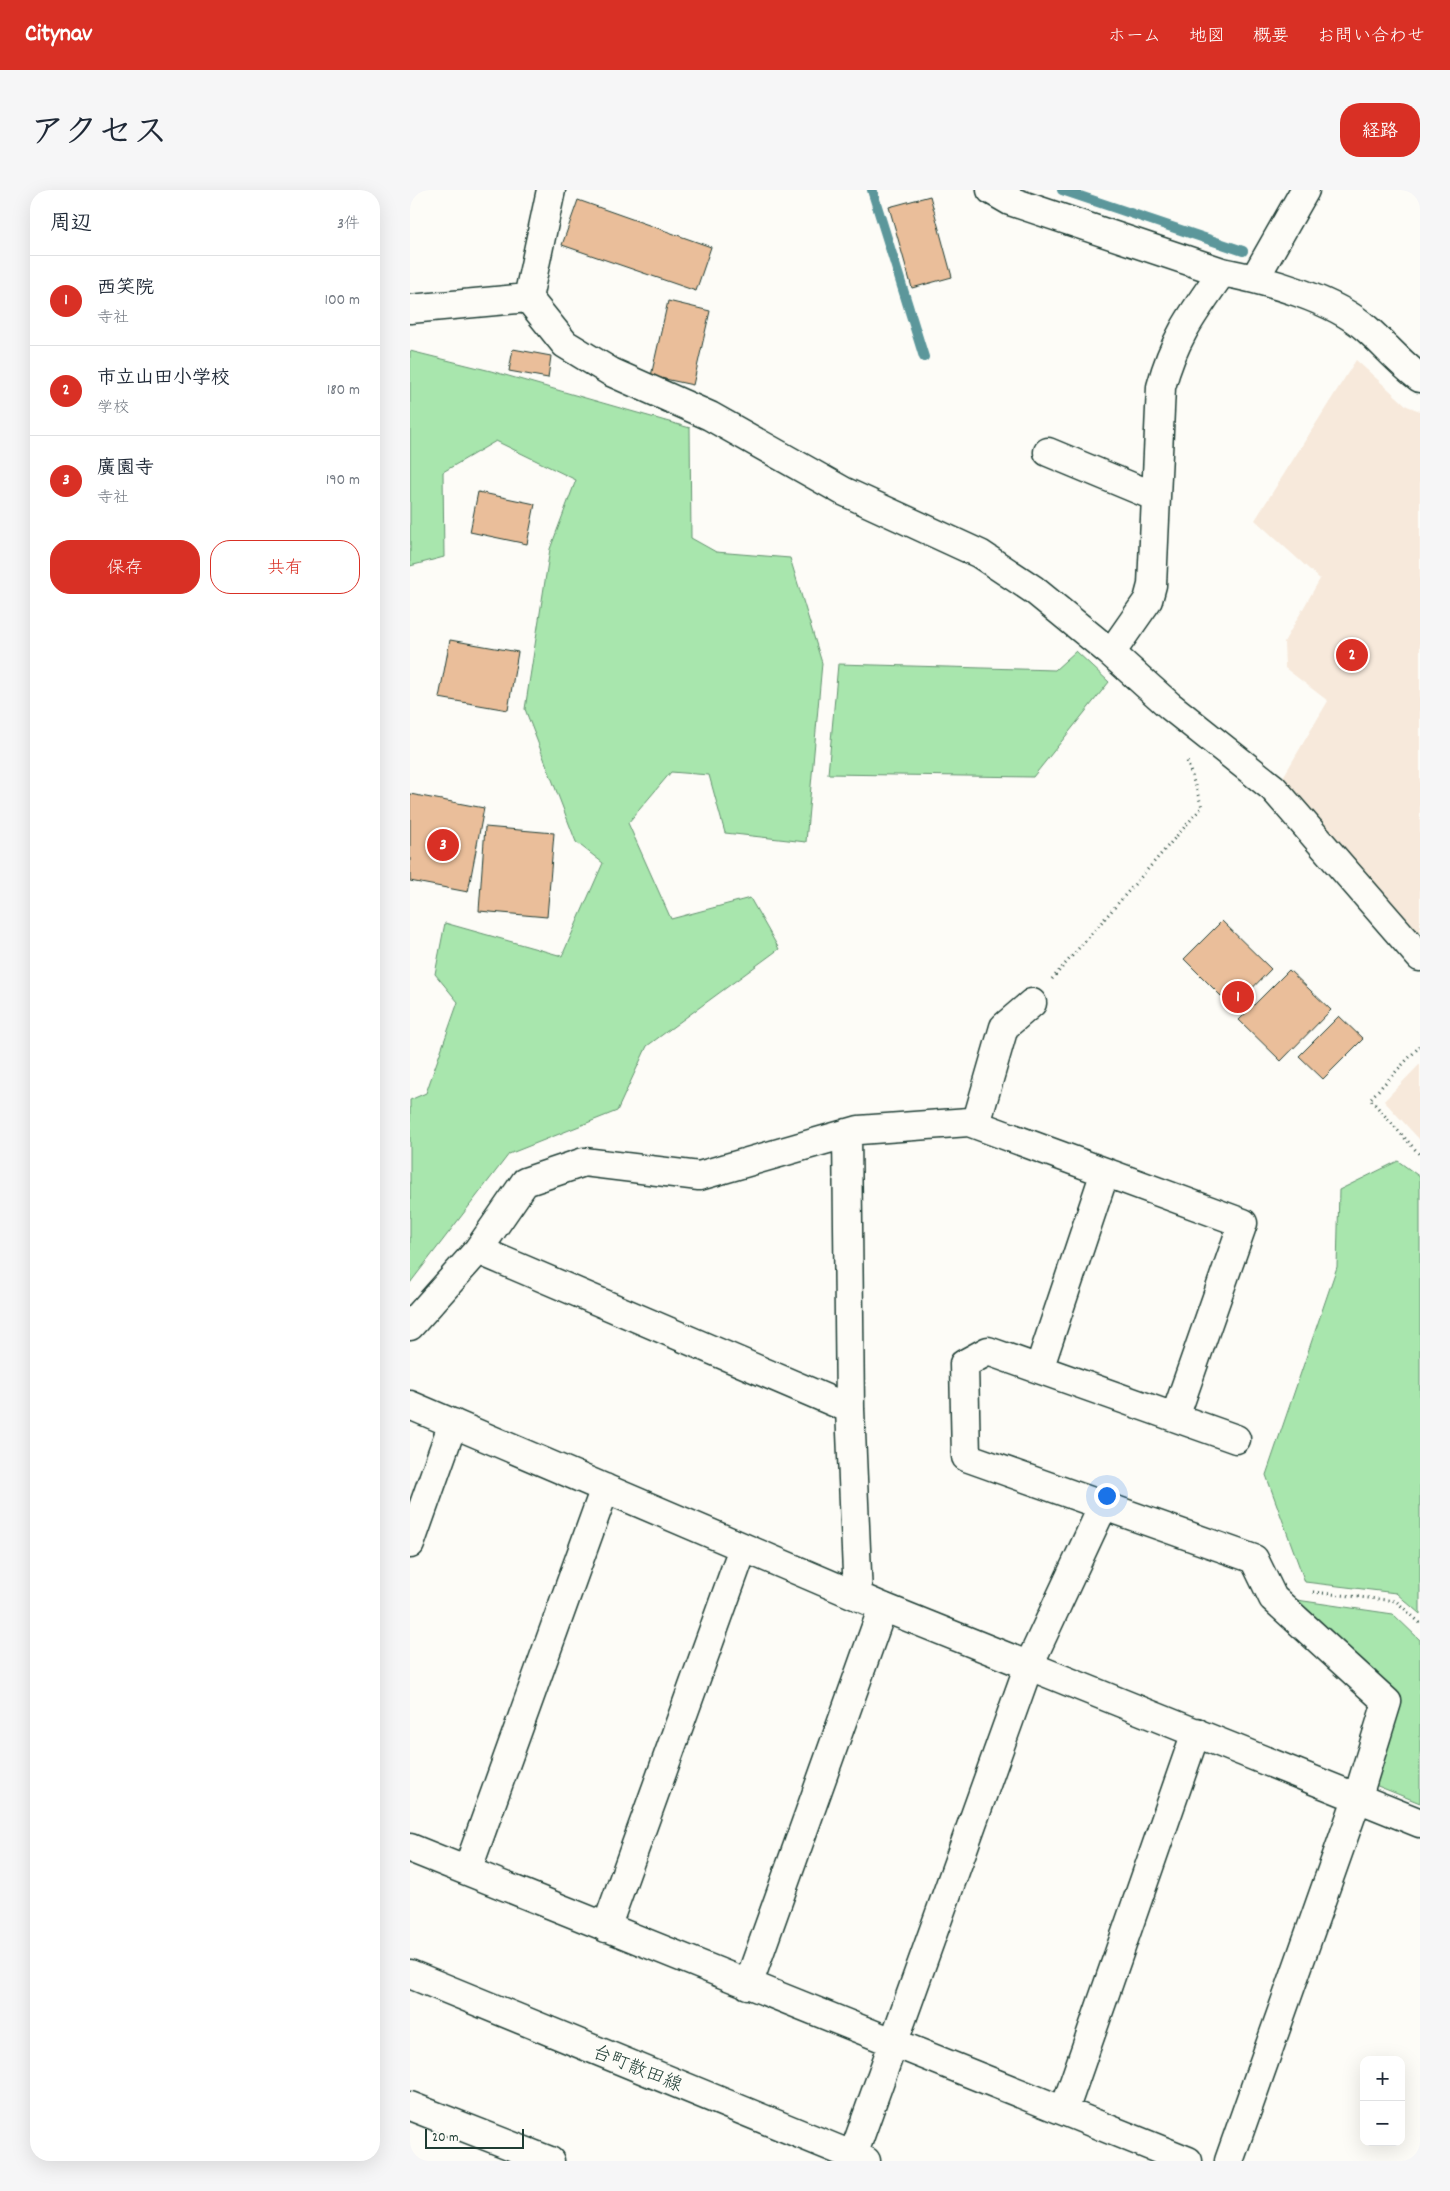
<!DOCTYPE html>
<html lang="ja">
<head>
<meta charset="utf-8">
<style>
	:root { --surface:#fff; --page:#f6f6f7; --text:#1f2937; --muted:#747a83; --line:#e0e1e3; --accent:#d93025 }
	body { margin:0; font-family:Dekko,"Klee One",sans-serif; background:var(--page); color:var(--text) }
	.controls { position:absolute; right:15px; bottom:15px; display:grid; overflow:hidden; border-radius:10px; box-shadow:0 5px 20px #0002 }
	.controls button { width:45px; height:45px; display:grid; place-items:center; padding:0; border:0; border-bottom:1px solid var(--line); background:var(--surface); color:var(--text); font:25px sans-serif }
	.scale { position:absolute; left:15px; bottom:12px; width:99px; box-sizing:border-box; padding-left:5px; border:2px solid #1f3d34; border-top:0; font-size:14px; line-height:18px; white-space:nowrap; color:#1f3d34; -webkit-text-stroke:4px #fdfcf7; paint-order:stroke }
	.you { position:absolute; left:696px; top:1305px; width:18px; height:18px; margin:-12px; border:4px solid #fff; border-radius:50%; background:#1a73e8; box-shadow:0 0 0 8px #1a73e833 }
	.badge { display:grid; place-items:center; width:32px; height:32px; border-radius:50%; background:var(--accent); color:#fff; font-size:16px; font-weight:700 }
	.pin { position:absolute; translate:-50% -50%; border:2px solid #fff; box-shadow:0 1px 5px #0006 }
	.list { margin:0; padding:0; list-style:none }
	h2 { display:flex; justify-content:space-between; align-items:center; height:65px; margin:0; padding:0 20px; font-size:21px }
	h2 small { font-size:16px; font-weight:400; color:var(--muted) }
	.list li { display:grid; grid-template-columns:32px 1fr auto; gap:15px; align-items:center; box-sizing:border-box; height:90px; padding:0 20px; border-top:1px solid var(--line) }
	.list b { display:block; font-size:19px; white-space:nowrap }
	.list p { margin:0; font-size:16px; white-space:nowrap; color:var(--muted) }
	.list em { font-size:16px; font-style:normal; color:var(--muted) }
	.actions { display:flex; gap:10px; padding:15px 20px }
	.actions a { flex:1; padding:11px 0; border:1px solid var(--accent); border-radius:20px; text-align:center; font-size:18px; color:var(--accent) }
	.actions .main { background:var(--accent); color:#fff }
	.map { position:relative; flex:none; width:1010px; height:1971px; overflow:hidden; border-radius:20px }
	header { display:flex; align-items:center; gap:30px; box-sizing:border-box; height:70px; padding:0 25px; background:var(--accent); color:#fff }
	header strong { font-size:24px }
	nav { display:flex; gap:28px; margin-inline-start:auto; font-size:18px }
	.intro { display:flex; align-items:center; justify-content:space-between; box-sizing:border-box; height:120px; padding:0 30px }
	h1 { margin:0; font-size:35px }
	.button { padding:12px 22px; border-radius:20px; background:var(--accent); color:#fff; font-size:18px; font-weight:700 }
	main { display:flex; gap:30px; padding:0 30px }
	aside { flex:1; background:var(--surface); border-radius:20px; box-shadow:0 5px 20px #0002 }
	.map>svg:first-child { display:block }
</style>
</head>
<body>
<header>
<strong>Citynav</strong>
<nav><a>ホーム</a><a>地図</a><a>概要</a><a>お問い合わせ</a></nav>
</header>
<div class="intro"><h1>アクセス</h1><a class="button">経路</a></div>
<main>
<aside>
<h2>周辺<small>3件</small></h2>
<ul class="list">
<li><span class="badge">1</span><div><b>西笑院</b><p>寺社</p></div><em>100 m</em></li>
<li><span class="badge">2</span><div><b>市立山田小学校</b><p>学校</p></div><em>180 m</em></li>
<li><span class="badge">3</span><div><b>廣園寺</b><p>寺社</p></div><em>190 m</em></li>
</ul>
<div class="actions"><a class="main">保存</a><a>共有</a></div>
</aside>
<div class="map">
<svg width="1010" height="1971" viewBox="0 0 1010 1971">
	<rect width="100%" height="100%" fill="#fdfcf7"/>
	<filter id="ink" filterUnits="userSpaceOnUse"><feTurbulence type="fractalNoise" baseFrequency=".02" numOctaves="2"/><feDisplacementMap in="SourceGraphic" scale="10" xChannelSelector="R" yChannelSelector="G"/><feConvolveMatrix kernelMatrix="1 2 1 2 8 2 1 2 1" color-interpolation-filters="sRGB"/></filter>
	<g filter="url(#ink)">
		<path fill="#f7e9db" d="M946 170 997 216 1010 221V749L872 589 918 511 875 478 874 452 910 389 845 330Z
			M1010 874V950L974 911Z"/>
		<path fill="#a8e6ad" stroke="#649270" d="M0 161 81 181 280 238 281 348 306 362 380 368 412 473 396 652 315 643 299 585 261 582 218 633 261 729 340 708 369 759 237 856 207 921 99 964 0 1093V910L16 903 48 812 25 784 35 733 152 766 193 673 166 652 115 519 140 359 166 290 86 251 33 282 34 367 0 376Z
			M666 461 699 492 623 587 418 584 428 474 645 480Z
			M988 971 1010 987V1424L986 1403 895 1392 856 1285 927 1077 929 1000Z
			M880 1409 983 1424 1010 1450V1613L965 1595 990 1511Z"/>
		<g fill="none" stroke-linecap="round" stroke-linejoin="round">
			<path stroke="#5c979b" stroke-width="10" d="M462 0 514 167
				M652 0 833 61"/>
		</g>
		<path fill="#eabe9a" stroke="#1f3d34" d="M520 6 542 87 502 98 479 17Z
			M168 10 301 57 286 101 152 55Z
			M258 111 300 121 283 195 241 186Z
			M103 159 141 166 138 188 99 181Z
			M68 302 125 314 117 354 60 342Z
			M40 450 108 462 98 520 29 508Z
			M0 604 74 618 58 702 0 691Z
			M75 637 144 643 137 727 69 721Z
			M812 731 861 779 823 818 774 769Z
			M879 780 921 820 871 871 829 830Z
			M929 826 953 849 913 889 889 866Z"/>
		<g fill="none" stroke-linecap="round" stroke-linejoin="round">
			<g stroke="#1f3d34" stroke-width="31">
				<path id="minor" d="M581 0 600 11 812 82C855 90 924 109 957 139 975 155 990 173 1010 188
					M845 88 895 0
					M118 108 155 154 201 182 300 226 433 301 570 364 624 400 701 463 760 516 863 598 1010 767
					M118 108 141 0
					M0 119 118 108
					M638 262 746 307
					M701 463 738 410 742 395 751 197C764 148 784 122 812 82
					M566 934 594 837 622 813
					M437 943 440 1219 448 1406
					M68 1060 440 1219
					M0 1136 68 1060 115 992 174 972 289 986 449 940 559 932 833 1033 765 1227
					M629 1179 695 982
					M0 1215 473 1417 1010 1633
					M0 1354 43 1233
					M0 1658 778 1971
					M57 1681 195 1298
					M196 1738 333 1358
					M0 1784 456 1971
					M338 1795 473 1417
					M0 1916 140 1971
					M654 1921 786 1542
					M441 1971 619 1475 693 1316
					M819 1971 947 1609 977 1512 863 1408 844 1369 556 1267 554 1174 578 1161 826 1249"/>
			</g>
			<path stroke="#1f3d34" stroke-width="3" stroke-dasharray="1 4" stroke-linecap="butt" d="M642 789 792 617 777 571
				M1010 856 960 909 1010 965
				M903 1402 986 1411 1010 1433"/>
			<use href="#minor" stroke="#fdfcf7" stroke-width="28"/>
		</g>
	</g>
	<g text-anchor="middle" stroke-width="4.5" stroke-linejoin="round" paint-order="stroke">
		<g font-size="19" fill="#1f3d34" stroke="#fdfcf7">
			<text transform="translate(228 1877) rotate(22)" y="7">台町散田線</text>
		</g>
	</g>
</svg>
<div class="controls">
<button>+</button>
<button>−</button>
</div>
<div class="scale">20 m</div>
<div class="you"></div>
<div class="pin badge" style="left:828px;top:807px">1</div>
<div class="pin badge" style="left:942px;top:465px">2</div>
<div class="pin badge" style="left:33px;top:655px">3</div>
</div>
</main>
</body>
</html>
